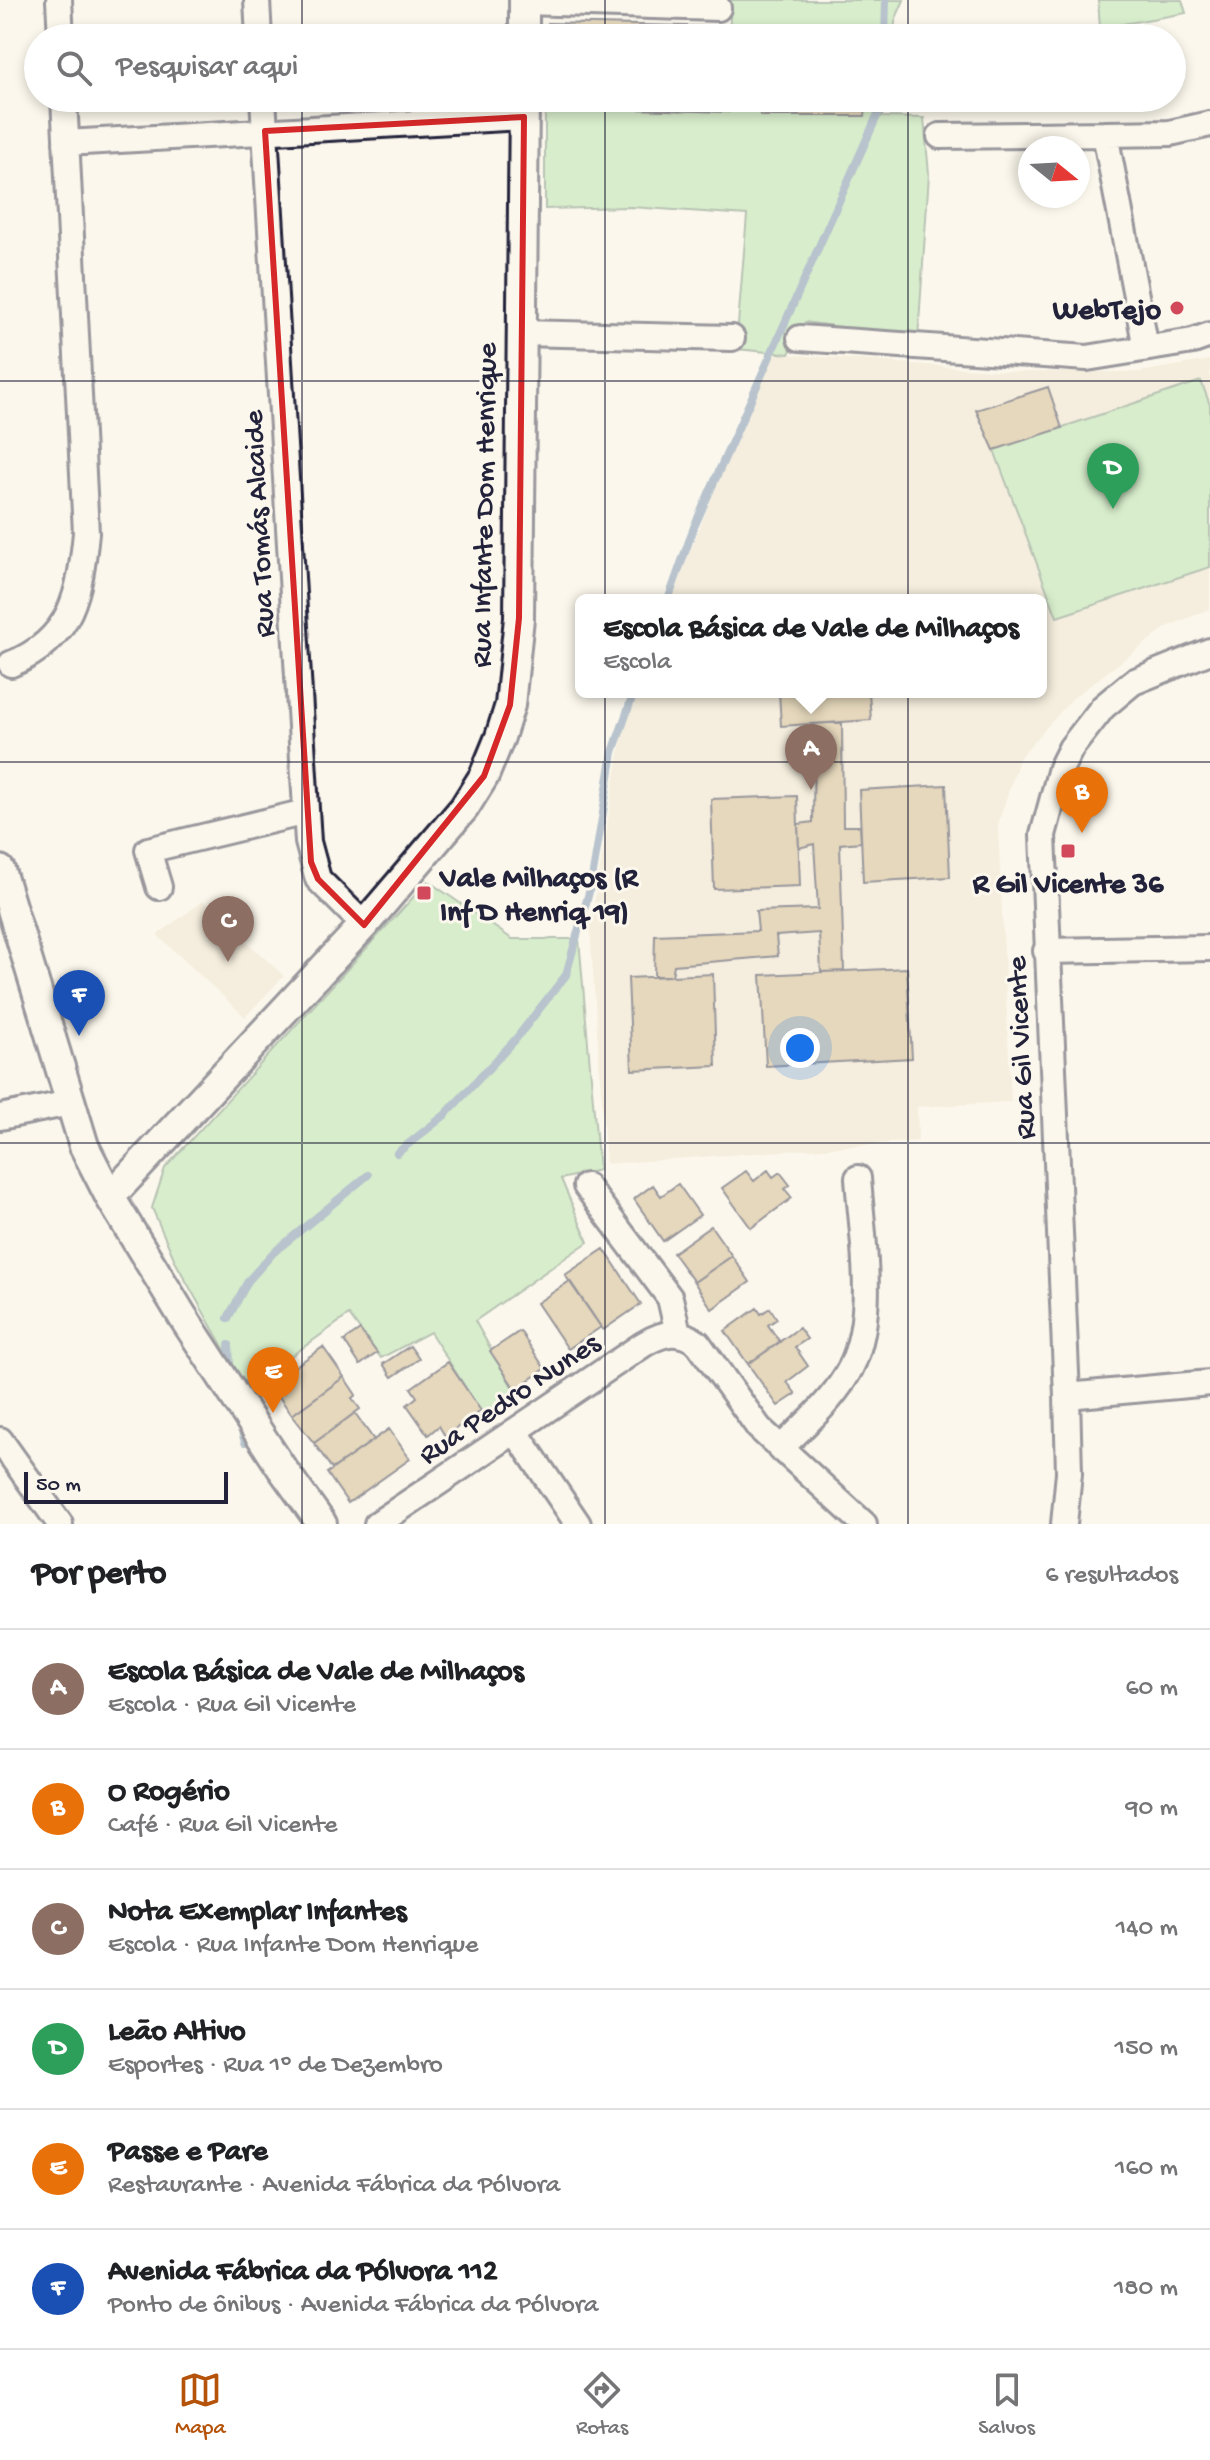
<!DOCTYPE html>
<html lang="pt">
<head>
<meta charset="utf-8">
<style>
	:root { --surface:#fff; --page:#f6f6f6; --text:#202124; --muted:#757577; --line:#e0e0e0; --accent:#b45309 }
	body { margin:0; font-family:"Gochi Hand",sans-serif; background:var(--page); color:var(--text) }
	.compass { position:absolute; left:1018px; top:136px; width:72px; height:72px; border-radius:50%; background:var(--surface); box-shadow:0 4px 12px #0003; rotate:108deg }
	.scale { position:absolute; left:24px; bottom:20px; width:204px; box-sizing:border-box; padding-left:8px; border:4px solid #22223b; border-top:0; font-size:22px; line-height:28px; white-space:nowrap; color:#22223b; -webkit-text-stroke:6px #fbf7ec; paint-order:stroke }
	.you { position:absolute; left:800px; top:1048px; width:28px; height:28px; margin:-20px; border:6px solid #fff; border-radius:50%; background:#1a73e8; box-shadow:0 0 0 12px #1a73e833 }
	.badge { display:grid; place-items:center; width:52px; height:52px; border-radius:50%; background:var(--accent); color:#fff; font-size:26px; font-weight:700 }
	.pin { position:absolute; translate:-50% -66px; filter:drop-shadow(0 2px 4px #0008) }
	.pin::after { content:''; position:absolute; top:42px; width:28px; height:24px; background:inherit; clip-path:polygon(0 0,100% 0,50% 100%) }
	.popup { position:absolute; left:575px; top:594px; width:472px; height:104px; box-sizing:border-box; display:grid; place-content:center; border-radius:12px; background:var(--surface); filter:drop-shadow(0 2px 6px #0005); font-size:26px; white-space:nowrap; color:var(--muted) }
	.popup b { font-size:30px; color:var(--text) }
	.popup::after { content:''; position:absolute; left:50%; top:100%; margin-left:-16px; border:16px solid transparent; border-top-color:var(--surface) }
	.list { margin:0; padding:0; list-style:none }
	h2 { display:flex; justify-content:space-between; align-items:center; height:104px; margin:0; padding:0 32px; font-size:34px }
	h2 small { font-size:26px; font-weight:400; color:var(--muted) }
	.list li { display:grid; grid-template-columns:52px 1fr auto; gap:24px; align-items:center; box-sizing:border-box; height:120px; padding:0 32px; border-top:2px solid var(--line) }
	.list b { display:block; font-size:30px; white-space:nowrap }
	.list p { margin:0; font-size:26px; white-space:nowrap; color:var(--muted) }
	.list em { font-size:26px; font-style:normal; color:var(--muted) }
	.icon { flex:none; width:44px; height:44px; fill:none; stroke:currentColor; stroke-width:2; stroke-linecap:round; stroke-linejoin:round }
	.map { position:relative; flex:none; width:1210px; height:1524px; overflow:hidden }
	.search { position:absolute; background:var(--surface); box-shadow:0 4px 12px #0003; left:24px; right:24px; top:24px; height:88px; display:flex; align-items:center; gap:20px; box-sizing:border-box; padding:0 28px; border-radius:44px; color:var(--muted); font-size:30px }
	.sheet { height:824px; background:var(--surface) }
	nav { display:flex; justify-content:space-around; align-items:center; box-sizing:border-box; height:112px; border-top:2px solid var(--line); background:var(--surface); font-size:22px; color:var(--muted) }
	nav a { display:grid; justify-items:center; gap:4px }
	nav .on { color:var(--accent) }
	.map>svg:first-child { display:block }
</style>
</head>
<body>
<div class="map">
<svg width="1210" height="1524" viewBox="0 0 1210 1524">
	<rect width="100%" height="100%" fill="#fbf7ec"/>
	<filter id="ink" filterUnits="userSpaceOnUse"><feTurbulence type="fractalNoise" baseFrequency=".0125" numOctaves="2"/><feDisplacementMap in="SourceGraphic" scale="16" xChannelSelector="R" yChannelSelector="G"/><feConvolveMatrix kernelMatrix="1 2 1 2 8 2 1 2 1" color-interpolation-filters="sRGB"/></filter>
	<g filter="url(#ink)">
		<path fill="#ede2cc" d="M771 353 1018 372H1139L1210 360V609L1167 627 1073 698 1020 757 998 824 1011 1102 917 1107 918 1141 606 1164 590 929 627 705 633 692H1041V600H670Z
			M203 901 284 976 245 1017 157 935Z"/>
		<path fill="#ace1a3" stroke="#67826f" stroke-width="2" d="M731 0H904L896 18 892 38H729Z
			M1098 0H1182L1186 13 1100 28Z
			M729 98H884L882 117 924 118 929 174 918 338 805 322 789 354 736 349 747 215 631 207 545 209V106L728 112Z
			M1201 381 1210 405V567L1057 617 994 450Z
			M428 881 512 939H579L599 1170 561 1179 588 1242 475 1321 519 1399 489 1424 430 1332 381 1358 349 1315 246 1388 176 1263 152 1208 165 1168Z"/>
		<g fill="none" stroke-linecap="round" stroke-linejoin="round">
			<path stroke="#6684a7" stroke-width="8" d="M885 38 886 0
				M668 600 694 527 885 98
				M397 1153 445 1115 515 1040 566 975 591 885 613 752 634 692
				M228 1318 248 1281 273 1253 368 1175
				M229 1345 230 1367
				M240 1425 245 1442"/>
		</g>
		<path fill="#cbb181" stroke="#22223b" stroke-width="2" d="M548 23 729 27V38H547Z
			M748 26 873 30V38H748Z
			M545 98H729V112L545 106Z
			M749 98H867L865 116H761Z
			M1048 387 1062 428 994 450 976 410Z
			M779 692H869L871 720 781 726Z
			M842 722 843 826H860L861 842 840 844 844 971 821 972 819 933 776 936 778 956 674 965 672 976H654L655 935 758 931 756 911 818 909 814 844 799 848 798 824 813 822 814 724Z
			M946 785 950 877 863 882 859 790Z
			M797 796 800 886 714 889 711 799Z
			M907 968 912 1058 766 1066 761 975Z
			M713 974 716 1066 632 1070 628 978Z
			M768 1170 773 1177 780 1172 790 1185 785 1189 792 1198 751 1228 722 1188 746 1171 754 1181Z
			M678 1184 700 1215 663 1241 634 1199 653 1185 661 1196Z
			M711 1226 732 1256 694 1282 673 1253Z
			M604 1249 641 1304 603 1330 565 1275Z
			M732 1256 750 1282 712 1309 694 1282Z
			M570 1281 601 1327 568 1349 537 1303Z
			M757 1308 761 1314 770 1308 777 1319 768 1325 780 1342 748 1364 725 1331Z
			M799 1328 807 1339 795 1347 808 1366 787 1382 796 1394 778 1406 748 1364Z
			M360 1330 377 1353 360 1365 344 1341Z
			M520 1331 545 1369 515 1389 490 1351Z
			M410 1346 419 1359 392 1377 383 1364Z
			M323 1347 344 1377 292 1415 270 1384Z
			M448 1362 481 1411 445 1436 439 1426 428 1435 407 1405 417 1397 411 1388Z
			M344 1377 356 1395 352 1398 360 1409 314 1443 292 1415Z
			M355 1413 374 1440 332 1469 314 1443Z
			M389 1429 410 1459 348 1503 327 1473Z"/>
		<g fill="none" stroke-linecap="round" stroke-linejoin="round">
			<g stroke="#22223b" stroke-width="30">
				<path id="minor" d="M59 0 61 38
					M257 0 259 38
					M524 2 718 8
					M263 98 308 842 318 879 364 925
					M940 136 1105 134
					M66 143 524 117
					M520 333 732 338
					M800 338 1087 358 1193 341 1210 335
					M1146 348 1105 134 1170 133 1210 124
					M11 664C73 639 80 592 86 533L64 98
					M159 887 148 850 306 812
					M1046 951 1210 948
					M0 1117 70 1103
					M586 1186 670 1298 678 1333
					M1067 1396 1210 1383
					M515 1431 578 1524
					M0 1440 60 1524
					M780 1449C803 1426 829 1404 846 1376 879 1323 862 1239 858 1178
					M377 1524 644 1344C664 1332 679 1329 698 1343L759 1428 864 1524
					M1064 1524 1069 1473 1067 1396 1043 835 1061 768 1071 748 1103 707 1133 682 1210 651"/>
			</g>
			<g stroke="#22223b" stroke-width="34">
				<path id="tertiary" d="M524 38V0
					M0 870 84 1146 110 1197 183 1317 281 1467 322 1524
					M110 1197 364 925 464 808 484 776 500 737 510 705 519 618 524 98"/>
			</g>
			<use href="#minor" stroke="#fbf7ec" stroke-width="24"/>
			<use href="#tertiary" stroke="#fbf7ec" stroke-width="28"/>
		</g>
	</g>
	<path d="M0 0H1210V1524H0ZM524 117 519 618 510 705 484 776 364 925 318 879 311 862 265 131Z" fill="#fbf7ec" fill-opacity=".55" fill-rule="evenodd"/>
	<path fill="none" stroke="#d62828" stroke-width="6" stroke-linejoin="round" d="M524 117 519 618 510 705 484 776 364 925 318 879 311 862 265 131Z"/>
	<path fill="none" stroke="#22223b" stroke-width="2" stroke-opacity="0.55" d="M302 0V38M605 0V38M908 0V38M302 98V1524M605 98V1524M908 98V1524M0 381H1210M0 762H1210M0 1143H1210"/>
	<g fill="#d1495b" stroke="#fbf7ec" stroke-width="3">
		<circle cx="1177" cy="308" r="8"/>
		<rect x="1060" y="843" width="16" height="16" rx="4"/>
		<rect x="416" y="885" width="16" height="16" rx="4"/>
	</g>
	<g text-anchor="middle" stroke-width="6" stroke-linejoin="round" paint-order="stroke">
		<g font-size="30" font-weight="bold" fill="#22223b" stroke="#fbf7ec" text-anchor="end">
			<text x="1161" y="318">WebTejo</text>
			<text x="440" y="886" text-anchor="start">Vale Milhaços (R<tspan x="440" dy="34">Inf D Henriq 19)</tspan></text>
			<text x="1068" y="892" text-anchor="middle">R Gil Vicente 36</text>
		</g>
		<g font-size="30" fill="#22223b" stroke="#fbf7ec">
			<text transform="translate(482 505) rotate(-89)" y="10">Rua Infante Dom Henrique</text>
			<text transform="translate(257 524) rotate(-93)" y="10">Rua Tomás Alcaide</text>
			<text transform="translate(1019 1048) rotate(-93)" y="10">Rua Gil Vicente</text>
			<text transform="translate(508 1397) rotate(-34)" y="10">Rua Pedro Nunes</text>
		</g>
	</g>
</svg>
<svg class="compass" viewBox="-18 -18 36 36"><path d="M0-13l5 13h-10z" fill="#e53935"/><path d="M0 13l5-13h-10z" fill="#757577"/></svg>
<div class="scale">50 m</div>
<div class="you"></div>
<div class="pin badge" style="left:811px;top:790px;background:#8d6e63">A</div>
<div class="popup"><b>Escola Básica de Vale de Milhaços</b>Escola</div>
<div class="pin badge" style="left:1082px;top:833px;background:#e8710a">B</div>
<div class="pin badge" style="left:228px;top:962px;background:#8d6e63">C</div>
<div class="pin badge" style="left:1113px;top:509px;background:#2e9e5b">D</div>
<div class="pin badge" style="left:273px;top:1413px;background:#e8710a">E</div>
<div class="pin badge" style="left:79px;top:1036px;background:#1a4fb4">F</div>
<div class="search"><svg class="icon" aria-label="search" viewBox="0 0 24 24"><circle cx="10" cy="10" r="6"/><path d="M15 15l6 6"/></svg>Pesquisar aqui</div>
</div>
<section class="sheet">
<h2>Por perto<small>6 resultados</small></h2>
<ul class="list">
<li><span class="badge" style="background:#8d6e63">A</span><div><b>Escola Básica de Vale de Milhaços</b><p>Escola · Rua Gil Vicente</p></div><em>60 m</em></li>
<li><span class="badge" style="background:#e8710a">B</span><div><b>O Rogério</b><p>Café · Rua Gil Vicente</p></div><em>90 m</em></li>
<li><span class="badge" style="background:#8d6e63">C</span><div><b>Nota Exemplar Infantes</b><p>Escola · Rua Infante Dom Henrique</p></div><em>140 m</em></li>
<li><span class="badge" style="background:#2e9e5b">D</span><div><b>Leão Altivo</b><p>Esportes · Rua 1º de Dezembro</p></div><em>150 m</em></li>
<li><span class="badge" style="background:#e8710a">E</span><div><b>Passe e Pare</b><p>Restaurante · Avenida Fábrica da Pólvora</p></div><em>160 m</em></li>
<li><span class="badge" style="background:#1a4fb4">F</span><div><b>Avenida Fábrica da Pólvora 112</b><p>Ponto de ônibus · Avenida Fábrica da Pólvora</p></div><em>180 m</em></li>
</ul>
</section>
<nav>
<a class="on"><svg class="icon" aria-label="map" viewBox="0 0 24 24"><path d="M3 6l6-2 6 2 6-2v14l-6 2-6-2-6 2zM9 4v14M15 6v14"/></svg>Mapa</a>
<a><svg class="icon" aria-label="directions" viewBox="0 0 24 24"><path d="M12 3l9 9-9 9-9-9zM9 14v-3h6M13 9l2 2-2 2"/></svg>Rotas</a>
<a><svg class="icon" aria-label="saved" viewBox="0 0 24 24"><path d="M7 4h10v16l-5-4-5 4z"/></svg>Salvos</a>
</nav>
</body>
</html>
